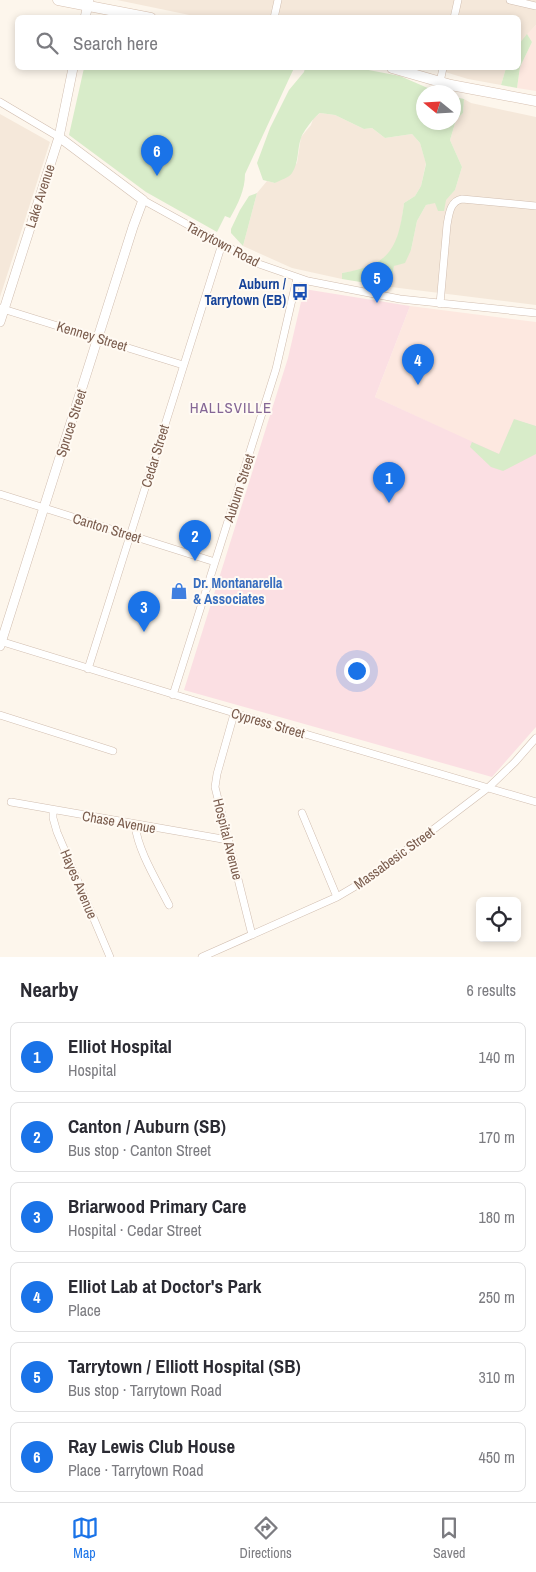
<!DOCTYPE html>
<html lang="en">
<head>
<meta charset="utf-8">
<style>
	:root { --surface:#fff; --page:#f7f7f7; --text:#2b2b33; --muted:#7c7c81; --line:#e1e1e2; --accent:#1a73e8 }
	body { margin:0; font-family:"Archivo Narrow",sans-serif; background:var(--page); color:var(--text) }
	.controls { position:absolute; right:15px; bottom:15px; display:grid; overflow:hidden; border-radius:8px; box-shadow:0 2px 8px #0003 }
	.controls button { width:45px; height:45px; display:grid; place-items:center; padding:0; border:0; border-bottom:1px solid var(--line); background:var(--surface); color:var(--text); font:25px sans-serif }
	.compass { position:absolute; left:416px; top:85px; width:45px; height:45px; border-radius:50%; background:var(--surface); box-shadow:0 2px 8px #0003; rotate:288deg }
	.you { position:absolute; left:356px; top:670px; width:18px; height:18px; margin:-12px; border:4px solid #fff; border-radius:50%; background:#1a73e8; box-shadow:0 0 0 8px #1a73e833 }
	.badge { display:grid; place-items:center; width:32px; height:32px; border-radius:50%; background:var(--accent); color:#fff; font-size:16px; font-weight:700 }
	.pin { position:absolute; translate:-50% -41px; filter:drop-shadow(0 1px 2px #0008) }
	.pin::after { content:''; position:absolute; top:26px; width:18px; height:15px; background:inherit; clip-path:polygon(0 0,100% 0,50% 100%) }
	.list { margin:0; padding:0; list-style:none }
	h2 { display:flex; justify-content:space-between; align-items:center; height:65px; margin:0; padding:0 20px; font-size:21px }
	h2 small { font-size:16px; font-weight:400; color:var(--muted) }
	.list li { display:grid; grid-template-columns:32px 1fr auto; gap:15px; align-items:center; box-sizing:border-box; height:70px; margin:0 10px 10px; padding:0 10px; border:1px solid var(--line); border-radius:8px }
	.list b { display:block; font-size:19px; white-space:nowrap }
	.list p { margin:0; font-size:16px; white-space:nowrap; color:var(--muted) }
	.list em { font-size:16px; font-style:normal; color:var(--muted) }
	.icon { flex:none; width:28px; height:28px; fill:none; stroke:currentColor; stroke-width:2; stroke-linecap:round; stroke-linejoin:round }
	.map { position:relative; flex:none; width:536px; height:957px; overflow:hidden }
	.search { position:absolute; background:var(--surface); box-shadow:0 2px 8px #0003; left:15px; right:15px; top:15px; height:55px; display:flex; align-items:center; gap:12px; box-sizing:border-box; padding:0 18px; border-radius:8px; color:var(--muted); font-size:19px }
	.sheet { height:545px; background:var(--surface) }
	nav { display:flex; justify-content:space-around; align-items:center; box-sizing:border-box; height:70px; border-top:1px solid var(--line); background:var(--surface); font-size:14px; color:var(--muted) }
	nav a { display:grid; justify-items:center; gap:2px }
	nav .on { color:var(--accent) }
	.map>svg:first-child { display:block }
</style>
</head>
<body>
<div class="map">
<svg width="536" height="957" viewBox="0 0 536 957">
	<rect width="100%" height="100%" fill="#fdf6ec"/>
	<path fill="#f5e8da" d="M117 0H536V25L519 44 518 18H204Z
		M432 68H506L501 85 468 79Z
		M464 99 471 103 536 117V305L391 287 394 266 411 250 417 221 426 205 446 199 455 190 462 167 450 140 456 120 463 113Z
		M320 113 335 115 364 129 372 128 385 138 412 134 420 143 426 163 421 186 415 196 404 203 401 225 396 242 387 257 360 270 342 273V279L292 268 243 246 257 193 267 181 275 183 297 163 301 137 311 125 313 119Z
		M0 114 50 142 0 297Z"/>
	<path fill="#fde8e0" d="M536 25V91L517 88 520 67 532 42 527 34Z
		M410 306 536 322V426L514 419 499 455 375 397Z"/>
	<path fill="#fbdfe3" d="M304 289 410 306 375 397 499 454 514 419 536 426V727L492 777 184 690 288 358Z"/>
	<path fill="#d8ecc9" d="M527 34 532 42 520 67 517 88 501 85 506 68H518L519 44Z
		M84 68H294L245 174C245 190 238 204 230 218L225 216 217 232 146 192 69 135Z
		M305 68H358L400 76 437 92H424V122H454V97L464 99 463 113 456 120 450 140 462 167 455 190 446 200 444 211H438L435 203 426 205 417 221 411 250 405 263 394 266 391 287 342 279V273C390 265 398 249 404 203L415 196 421 186 426 164 420 143 412 134 385 138 372 128 364 129 335 115 320 113C314 117 303 132 301 138 297 149 299 163 292 173 289 178 280 180 275 183L263 180 257 163 270 128 289 90 304 72Z
		M257 193 243 246 231 233V229L240 210 249 196Z
		M514 419 536 426V454L503 471 491 467 470 447 472 442 499 454Z"/>
	<g fill="none" stroke-linecap="round" stroke-linejoin="round">
		<g stroke="#d1beb0" stroke-width="8">
			<path id="minor" d="M510 0 536 6
				M274 18 278 0
				M454 18 458 0
				M440 82 443 68
				M0 102 59 137
				M143 200 259 264 308 281 400 299 536 313
				M440 304 447 225C449 214 450 201 462 199L536 206
				M0 308 183 365
				M0 494 215 562
				M0 641 244 716 536 802
				M88 669 222 244
				M173 695 276 369 297 278
				M234 714 217 774 215 787 252 935
				M0 715 113 751
				M11 802 228 840
				M53 810V818L57 832 110 957
				M302 813 337 897
				M135 825C138 851 157 881 169 905
				M202 957 337 897 371 877 489 787 515 762 536 738"/>
		</g>
		<g stroke="#d1beb0" stroke-width="10">
			<path id="tertiary" d="M85 18 89 0
				M0 322 59 137 73 68
				M0 646 133 227 143 200 59 137"/>
		</g>
		<g stroke="#d6c0b0" stroke-width="11">
			<path id="secondary" d="M58 0 151 18
				M392 68 451 85 536 101"/>
		</g>
		<use href="#minor" stroke="#fff" stroke-width="7"/>
		<use href="#tertiary" stroke="#fff" stroke-width="9"/>
		<use href="#secondary" stroke="#fff" stroke-width="10"/>
	</g>
	<defs>
		<g id="bus-bare" transform="scale(1.35)"><path d="M-5-6H5V4H4V6H2V4H-2V6H-4V4H-5ZM-3.5-4V0h7V-4ZM-3.5 1.2v1.5H-2V1.2ZM2 1.2v1.5H3.5V1.2Z" fill="#1a4fb4" stroke="#fffaf3" stroke-width="2.5" paint-order="stroke"/></g>
		<g id="shop-bare" transform="scale(1.35)"><path d="M-5-2.5h2.3a2.7 3.5 0 0 1 5.4 0H5L5.5 6h-11ZM-1.5-2.5h3a1.5 2.3 0 0 0-3 0Z" fill="#3f7fe0" stroke="#fffaf3" stroke-width="2.5" paint-order="stroke"/></g>
	</defs>
	<g fill-rule="evenodd">
		<use href="#bus-bare" x="300" y="292"/>
		<use href="#shop-bare" x="179" y="591"/>
	</g>
	<g text-anchor="middle" stroke-width="4" stroke-linejoin="round" paint-order="stroke">
		<g font-size="14" fill="#7a5c4d" stroke="#fffaf3">
			<text transform="translate(40 196) rotate(-72)" y="5">Lake Avenue</text>
			<text transform="translate(223 244) rotate(28)" y="5">Tarrytown Road</text>
			<text transform="translate(92 336) rotate(17)" y="5">Kenney Street</text>
			<text transform="translate(71 423) rotate(-72)" y="5">Spruce Street</text>
			<text transform="translate(155 456) rotate(-73)" y="5">Cedar Street</text>
			<text transform="translate(239 488) rotate(-72)" y="5">Auburn Street</text>
			<text transform="translate(107 528) rotate(17)" y="5">Canton Street</text>
			<text transform="translate(268 723) rotate(16)" y="5">Cypress Street</text>
			<text transform="translate(119 822) rotate(10)" y="5">Chase Avenue</text>
			<text transform="translate(228 839) rotate(76)" y="5">Hospital Avenue</text>
			<text transform="translate(394 858) rotate(-36)" y="5">Massabesic Street</text>
			<text transform="translate(79 884) rotate(67)" y="5">Hayes Avenue</text>
		</g>
		<g font-size="14" font-weight="bold" fill="#164399" stroke="#fffaf3" text-anchor="end">
			<text x="286" y="289">Auburn /<tspan x="286" dy="16">Tarrytown (EB)</tspan></text>
		</g>
		<g font-size="14" font-weight="bold" fill="#366cbe" stroke="#fffaf3" text-anchor="start">
			<text x="193" y="588">Dr. Montanarella<tspan x="193" dy="16">&amp; Associates</tspan></text>
		</g>
		<g font-size="15" letter-spacing="1" fill="#846695" stroke="#fffaf3">
			<text x="231" y="413">HALLSVILLE</text>
		</g>
	</g>
</svg>
<div class="controls">
<button><svg class="icon" aria-label="locate" viewBox="0 0 24 24"><circle cx="12" cy="12" r="6"/><path d="M12 2v4M12 18v4M2 12h4M18 12h4"/></svg></button>
</div>
<svg class="compass" viewBox="-18 -18 36 36"><path d="M0-13l5 13h-10z" fill="#e53935"/><path d="M0 13l5-13h-10z" fill="#7c7c81"/></svg>
<div class="you"></div>
<div class="pin badge" style="left:389px;top:503px">1</div>
<div class="pin badge" style="left:195px;top:561px">2</div>
<div class="pin badge" style="left:144px;top:632px">3</div>
<div class="pin badge" style="left:418px;top:385px">4</div>
<div class="pin badge" style="left:377px;top:303px">5</div>
<div class="pin badge" style="left:157px;top:176px">6</div>
<div class="search"><svg class="icon" aria-label="search" viewBox="0 0 24 24"><circle cx="10" cy="10" r="6"/><path d="M15 15l6 6"/></svg>Search here</div>
</div>
<section class="sheet">
<h2>Nearby<small>6 results</small></h2>
<ul class="list">
<li><span class="badge">1</span><div><b>Elliot Hospital</b><p>Hospital</p></div><em>140 m</em></li>
<li><span class="badge">2</span><div><b>Canton / Auburn (SB)</b><p>Bus stop · Canton Street</p></div><em>170 m</em></li>
<li><span class="badge">3</span><div><b>Briarwood Primary Care</b><p>Hospital · Cedar Street</p></div><em>180 m</em></li>
<li><span class="badge">4</span><div><b>Elliot Lab at Doctor's Park</b><p>Place</p></div><em>250 m</em></li>
<li><span class="badge">5</span><div><b>Tarrytown / Elliott Hospital (SB)</b><p>Bus stop · Tarrytown Road</p></div><em>310 m</em></li>
<li><span class="badge">6</span><div><b>Ray Lewis Club House</b><p>Place · Tarrytown Road</p></div><em>450 m</em></li>
</ul>
</section>
<nav>
<a class="on"><svg class="icon" aria-label="map" viewBox="0 0 24 24"><path d="M3 6l6-2 6 2 6-2v14l-6 2-6-2-6 2zM9 4v14M15 6v14"/></svg>Map</a>
<a><svg class="icon" aria-label="directions" viewBox="0 0 24 24"><path d="M12 3l9 9-9 9-9-9zM9 14v-3h6M13 9l2 2-2 2"/></svg>Directions</a>
<a><svg class="icon" aria-label="saved" viewBox="0 0 24 24"><path d="M7 4h10v16l-5-4-5 4z"/></svg>Saved</a>
</nav>
</body>
</html>
